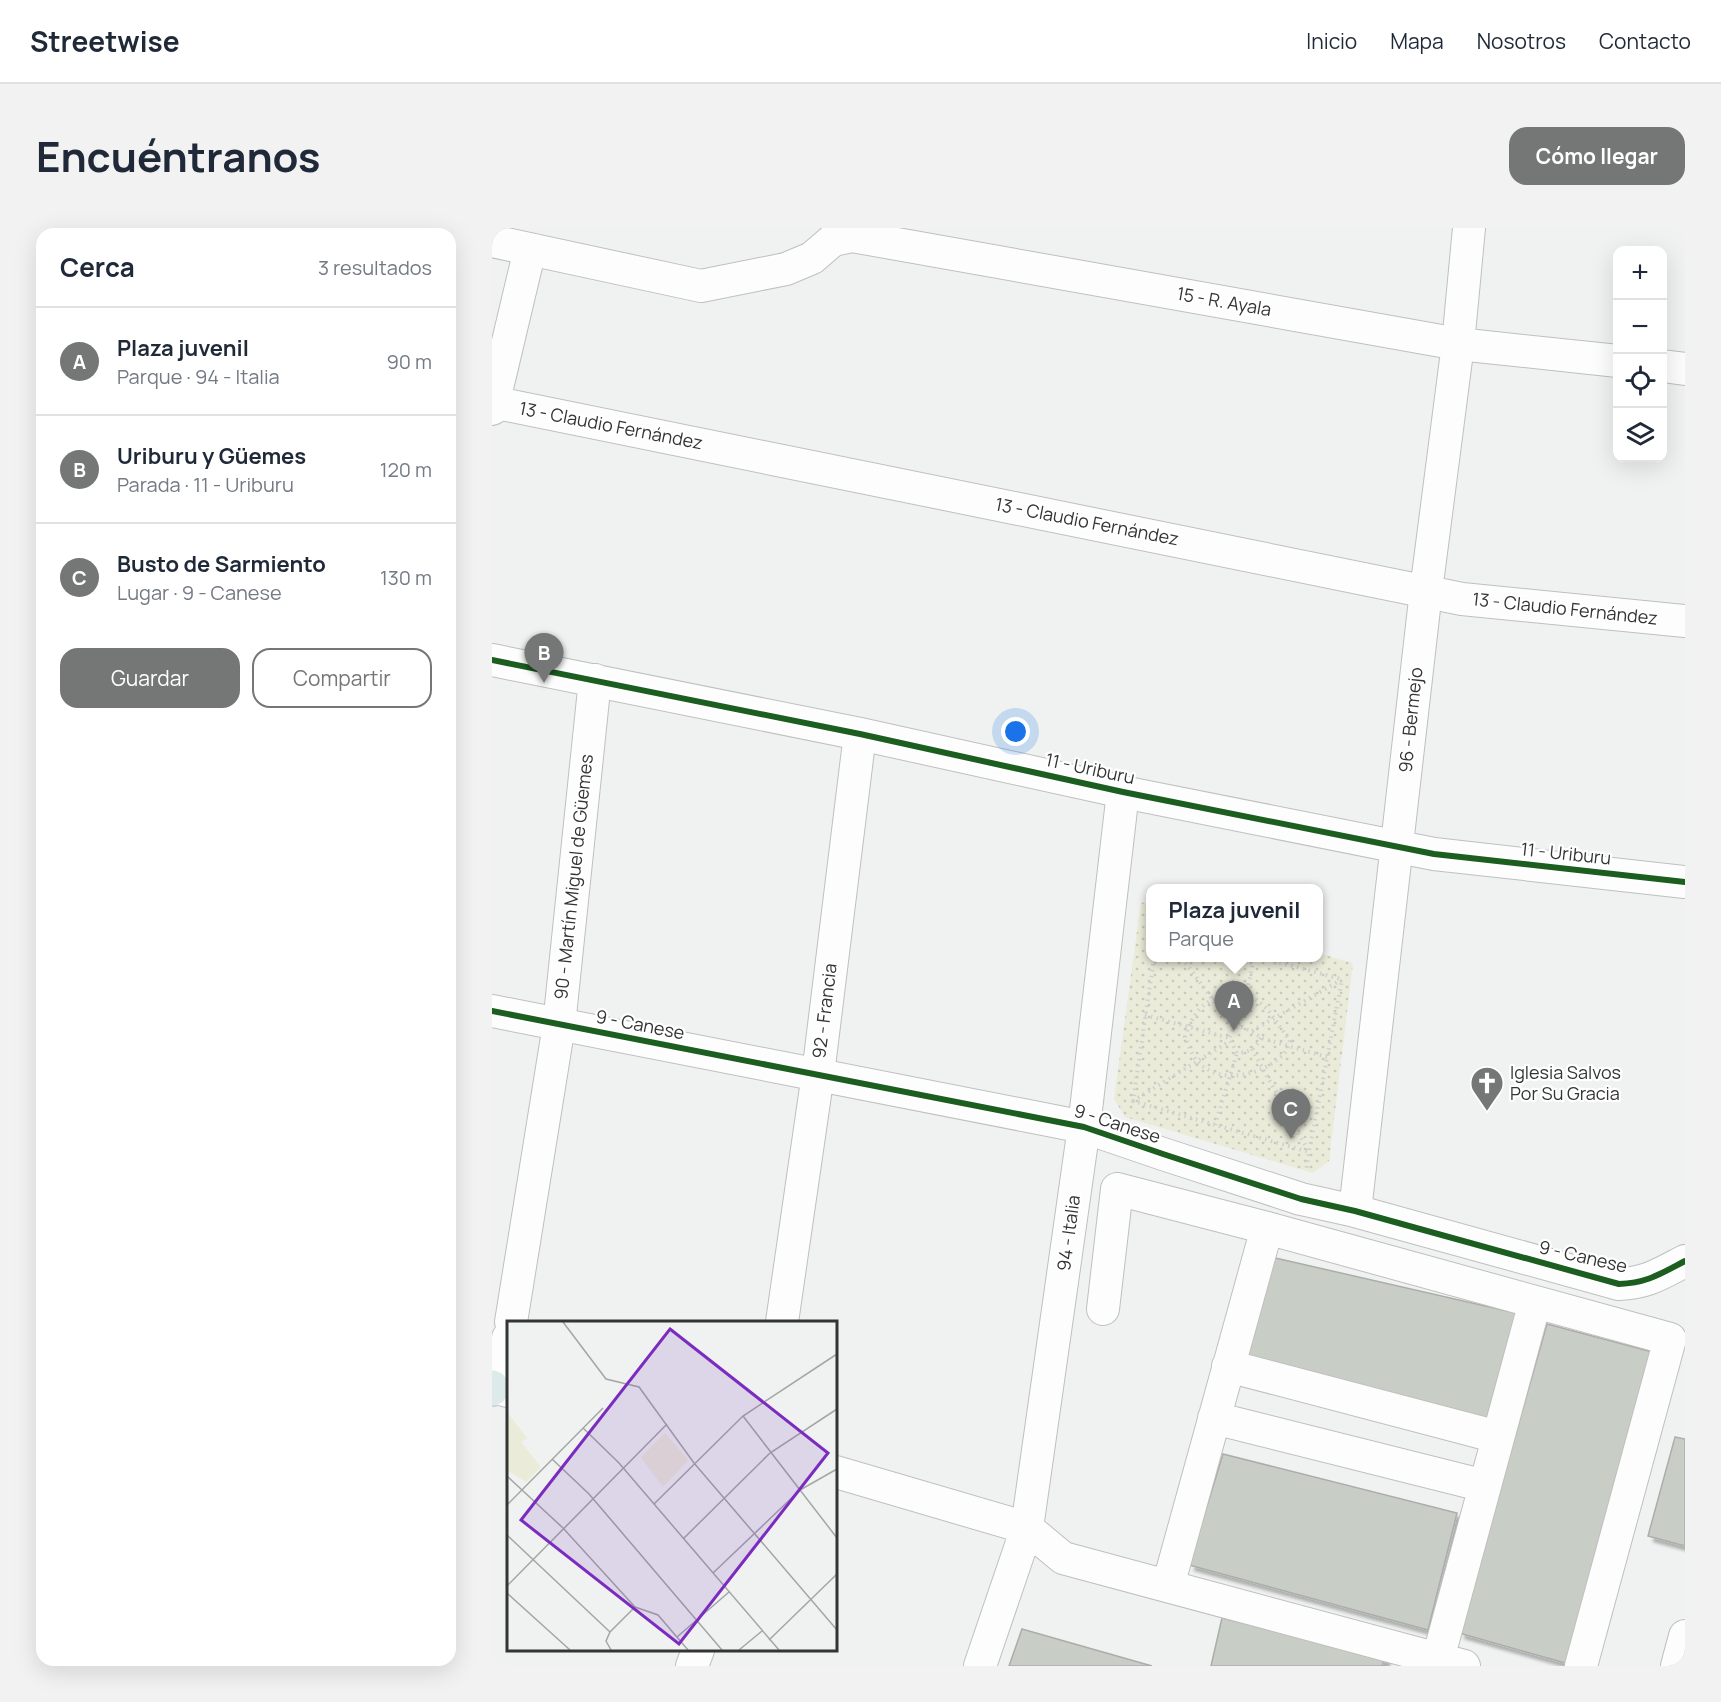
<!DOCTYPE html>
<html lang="es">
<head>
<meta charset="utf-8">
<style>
	:root { --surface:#fff; --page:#f2f2f3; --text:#1f2937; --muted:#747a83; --line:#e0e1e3; --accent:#757776 }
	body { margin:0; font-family:Manrope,sans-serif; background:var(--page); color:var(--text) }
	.controls { position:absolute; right:18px; top:18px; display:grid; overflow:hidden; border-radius:12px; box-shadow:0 6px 24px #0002 }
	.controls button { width:54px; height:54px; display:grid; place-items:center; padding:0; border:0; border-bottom:2px solid var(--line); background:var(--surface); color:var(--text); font:30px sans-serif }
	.you { position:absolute; left:524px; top:504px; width:21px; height:21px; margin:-15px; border:4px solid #fff; border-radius:50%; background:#1a73e8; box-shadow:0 0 0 9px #1a73e833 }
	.badge { display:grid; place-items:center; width:39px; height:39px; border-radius:50%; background:var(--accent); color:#fff; font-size:20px; font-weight:700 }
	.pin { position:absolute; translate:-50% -50px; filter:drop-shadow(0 2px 3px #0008) }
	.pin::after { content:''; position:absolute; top:32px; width:21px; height:18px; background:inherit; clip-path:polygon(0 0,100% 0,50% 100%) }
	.popup { position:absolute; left:654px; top:656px; width:177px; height:78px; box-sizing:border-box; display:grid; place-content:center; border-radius:12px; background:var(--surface); filter:drop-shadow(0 2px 4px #0005); font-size:20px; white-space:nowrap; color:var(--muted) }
	.popup b { font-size:22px; color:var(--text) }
	.popup::after { content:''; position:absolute; left:50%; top:100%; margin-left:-12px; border:12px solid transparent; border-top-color:var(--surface) }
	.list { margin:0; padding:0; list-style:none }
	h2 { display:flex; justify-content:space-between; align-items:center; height:78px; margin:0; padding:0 24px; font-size:26px }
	h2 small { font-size:20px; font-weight:400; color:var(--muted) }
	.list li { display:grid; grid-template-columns:39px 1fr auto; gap:18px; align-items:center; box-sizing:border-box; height:108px; padding:0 24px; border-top:2px solid var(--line) }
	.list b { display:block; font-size:22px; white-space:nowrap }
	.list p { margin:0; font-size:20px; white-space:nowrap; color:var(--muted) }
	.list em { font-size:20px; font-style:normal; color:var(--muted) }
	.actions { display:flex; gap:12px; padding:18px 24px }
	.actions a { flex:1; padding:14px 0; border:2px solid var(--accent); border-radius:18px; text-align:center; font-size:21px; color:var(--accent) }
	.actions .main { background:var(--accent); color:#fff }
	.icon { flex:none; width:33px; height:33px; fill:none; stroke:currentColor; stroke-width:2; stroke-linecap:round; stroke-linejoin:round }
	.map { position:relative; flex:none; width:1193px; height:1438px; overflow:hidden; border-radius:18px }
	header { display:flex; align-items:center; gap:36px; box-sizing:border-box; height:84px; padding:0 30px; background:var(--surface); border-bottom:2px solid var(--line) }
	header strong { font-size:28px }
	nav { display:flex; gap:33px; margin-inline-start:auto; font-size:21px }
	.intro { display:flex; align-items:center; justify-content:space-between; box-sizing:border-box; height:144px; padding:0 36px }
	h1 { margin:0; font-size:42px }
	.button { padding:15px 27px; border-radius:18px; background:var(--accent); color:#fff; font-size:21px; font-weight:700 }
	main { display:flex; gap:36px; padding:0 36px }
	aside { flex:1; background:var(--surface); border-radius:18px; box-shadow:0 6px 24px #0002 }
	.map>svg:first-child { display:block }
</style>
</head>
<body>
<header>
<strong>Streetwise</strong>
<nav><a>Inicio</a><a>Mapa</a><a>Nosotros</a><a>Contacto</a></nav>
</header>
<div class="intro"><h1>Encuéntranos</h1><a class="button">Cómo llegar</a></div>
<main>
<aside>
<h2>Cerca<small>3 resultados</small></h2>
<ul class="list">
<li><span class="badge">A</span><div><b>Plaza juvenil</b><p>Parque · 94 - Italia</p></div><em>90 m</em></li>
<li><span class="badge">B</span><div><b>Uriburu y Güemes</b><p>Parada · 11 - Uriburu</p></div><em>120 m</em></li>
<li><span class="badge">C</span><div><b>Busto de Sarmiento</b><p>Lugar · 9 - Canese</p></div><em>130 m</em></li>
</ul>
<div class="actions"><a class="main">Guardar</a><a>Compartir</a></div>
</aside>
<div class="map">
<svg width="1193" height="1438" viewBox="0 0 1193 1438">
	<defs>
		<pattern id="park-dots" width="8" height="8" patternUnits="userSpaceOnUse" patternTransform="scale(1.5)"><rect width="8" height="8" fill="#eaebd9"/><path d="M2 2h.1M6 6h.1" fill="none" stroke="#c9cabb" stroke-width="1.8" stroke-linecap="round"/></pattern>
		<filter id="shadow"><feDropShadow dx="5.5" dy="5.5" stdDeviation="1.5" flood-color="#0004"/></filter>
	</defs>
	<rect width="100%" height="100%" fill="#eff2f0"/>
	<path fill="url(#park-dots)" d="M649 674 658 677V730H826V725L861 735 837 933 821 945 633 889 622 871Z"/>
	<path fill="#c8cec6" stroke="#abadab" stroke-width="1.5" filter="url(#shadow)" d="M779 1029 1024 1085 995 1190 751 1128Z
		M1055 1096 1164 1125 1084 1438 967 1405Z
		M1183 1209 1193 1211V1318L1156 1308Z
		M731 1226 965 1285 936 1402 697 1337Z
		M730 1390 893 1429 890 1438H719Z
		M530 1401 660 1438H517Z"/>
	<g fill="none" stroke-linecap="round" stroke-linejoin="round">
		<g stroke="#bec0be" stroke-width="34">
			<path id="minor" d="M341 12 360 8 966 116 1126 133
				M0 13 209 58 294 41 320 30 341 12
				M1170 138 1193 141
				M0 174 970 371 1193 393
				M0 181 38 21
				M0 432 368 506 631 564 942 626 1193 654
				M0 783 592 899 671 926 809 971 863 983 1127 1056C1155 1055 1168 1046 1193 1033
				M863 983 934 363 966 116 977 0
				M611 1081 625 961 775 1000 1178 1111 1089 1438
				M19 1094 67 797 103 452
				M290 1094 326 846 368 506
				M16 1110 14 1128 1 1159 16 1163
				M736 1138 1006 1209
				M722 1190 993 1258
				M344 1244 535 1300 571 1330 972 1438
				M676 1358 775 1000
				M946 1431 1043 1074
				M200 1438 206 1422
				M488 1438 535 1300 592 899 631 564
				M1185 1438 1193 1408"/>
		</g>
		<g stroke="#cdcecd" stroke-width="36">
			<path id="major" d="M0 1159V1161"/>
		</g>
		<path stroke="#ced0cf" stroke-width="4" stroke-dasharray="1.5 4.5" stroke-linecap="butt" d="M662 730 641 873 817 924 850 752
			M690 730 742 800
			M770 730 849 751
			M755 763 776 782 798 813C796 817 795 822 792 826 771 846 734 857 709 837 701 831 697 818 693 809 704 775 721 766 755 763Z
			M653 787 737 810
			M748 798 762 730
			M760 803 849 752
			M769 810C763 821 757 824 745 825L737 810 742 800 748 798 763 805 769 810 835 829
			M760 821 817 924 814 943
			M641 873 738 813
			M723 897 745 825"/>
		<use href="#minor" stroke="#fdfdfd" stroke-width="32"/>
		<use href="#major" stroke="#dceae9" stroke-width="33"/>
		<g stroke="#fff" stroke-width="10">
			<path id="cycleway" d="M0 432 368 506 631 564 942 626 1193 654
				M0 783 592 899 671 926 809 971 863 983 1127 1056C1155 1055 1168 1046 1193 1033"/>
		</g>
		<use href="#cycleway" stroke="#1b5e20" stroke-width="6"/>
	</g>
	<defs>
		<g id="church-pin" transform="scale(1.725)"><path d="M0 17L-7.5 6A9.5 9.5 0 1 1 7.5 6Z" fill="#757776" stroke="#fff"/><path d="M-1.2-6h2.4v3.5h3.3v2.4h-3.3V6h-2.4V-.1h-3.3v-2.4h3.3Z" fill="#fff"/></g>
	</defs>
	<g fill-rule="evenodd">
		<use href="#church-pin" x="995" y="855"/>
	</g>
	<g text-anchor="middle" stroke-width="4.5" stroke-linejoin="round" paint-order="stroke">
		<g font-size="18" fill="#333534" stroke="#fff">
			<text transform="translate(732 74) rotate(10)" y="6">15 - R. Ayala</text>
			<text transform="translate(119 198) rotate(11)" y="6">13 - Claudio Fernández</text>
			<text transform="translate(595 294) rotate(11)" y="6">13 - Claudio Fernández</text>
			<text transform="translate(1073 381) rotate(6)" y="6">13 - Claudio Fernández</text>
			<text transform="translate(919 492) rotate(-84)" y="6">96 - Bermejo</text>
			<text transform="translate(598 541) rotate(12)" y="6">11 - Uriburu</text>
			<text transform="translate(1074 626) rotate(6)" y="6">11 - Uriburu</text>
			<text transform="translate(82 649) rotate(-84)" y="6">90 - Martín Miguel de Güemes</text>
			<text transform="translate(333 783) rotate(-83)" y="6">92 - Francia</text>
			<text transform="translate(148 797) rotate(11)" y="6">9 - Canese</text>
			<text transform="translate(625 896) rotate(18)" y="6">9 - Canese</text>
			<text transform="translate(577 1005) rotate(-82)" y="6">94 - Italia</text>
			<text transform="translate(1091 1029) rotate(13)" y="6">9 - Canese</text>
		</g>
		<g font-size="18" fill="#333534" stroke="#fff" text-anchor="start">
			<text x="1018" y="851">Iglesia Salvos<tspan x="1018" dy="21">Por Su Gracia</tspan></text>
		</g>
	</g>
	<g transform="translate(15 1093)">
		<rect width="330" height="330" fill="#eff2f0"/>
		<path d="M158 112 181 139 156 166 134 136Z" fill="#eaebd9"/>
		<path d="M0 91 20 117 14 121 34 146 19 161 0 149Z" fill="#eaebd9"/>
		<path fill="none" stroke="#a4a6a5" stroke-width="1.5" d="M56 1 99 58 132 66 187 142 330 309M76 107 112 142 272 329M45 138 82 173 215 329M330 148 293 169 330 217M0 155 56 207 128 286M147 183 236 95 330 33M0 184 96 87M0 214 103 311M176 218 263 132 330 88M206 252 293 169 236 95M0 265 160 103M0 272 63 329M128 286 151 294 181 329M170 316 222 271M262 319 330 253M104 329 99 320 103 311 128 286M232 329 255 310"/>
		<path fill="#7b2cbf" fill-opacity="0.15" stroke="#7b2cbf" stroke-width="3" d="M163 8 321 132 172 323 14 199Z"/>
		<rect width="330" height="330" fill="none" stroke="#333534" stroke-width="3"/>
	</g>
</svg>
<div class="controls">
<button>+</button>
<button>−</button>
<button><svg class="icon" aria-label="locate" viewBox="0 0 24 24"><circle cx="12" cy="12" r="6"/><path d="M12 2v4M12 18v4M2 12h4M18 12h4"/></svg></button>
<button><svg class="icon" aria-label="layers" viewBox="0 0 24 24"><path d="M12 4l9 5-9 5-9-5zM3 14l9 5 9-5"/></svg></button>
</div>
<div class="you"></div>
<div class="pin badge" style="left:742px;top:803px">A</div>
<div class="popup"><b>Plaza juvenil</b>Parque</div>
<div class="pin badge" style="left:52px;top:455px">B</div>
<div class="pin badge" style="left:799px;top:911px">C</div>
</div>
</main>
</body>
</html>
